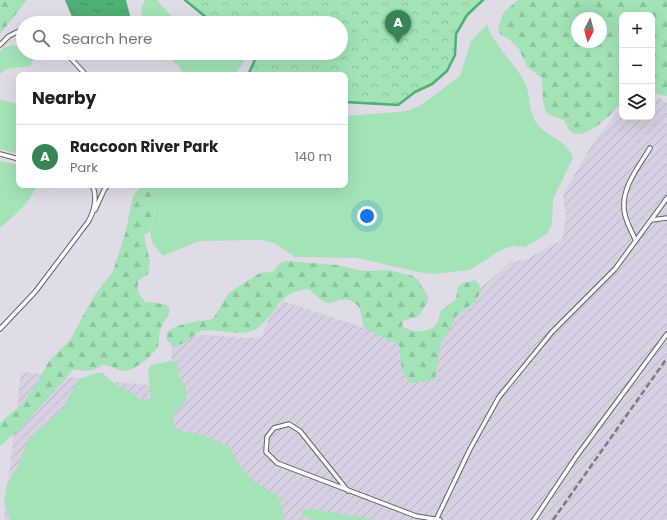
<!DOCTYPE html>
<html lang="en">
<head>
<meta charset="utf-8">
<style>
	:root { --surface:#fff; --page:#f2f2f2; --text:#202124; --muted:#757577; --line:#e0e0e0; --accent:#368556 }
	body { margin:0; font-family:Poppins,sans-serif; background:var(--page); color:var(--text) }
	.controls { position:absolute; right:12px; top:12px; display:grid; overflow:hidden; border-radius:8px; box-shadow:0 4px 16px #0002 }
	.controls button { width:36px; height:36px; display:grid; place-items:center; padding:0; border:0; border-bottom:1px solid var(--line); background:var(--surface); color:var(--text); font:20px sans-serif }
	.compass { position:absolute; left:571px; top:12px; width:36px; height:36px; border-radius:50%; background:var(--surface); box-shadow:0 4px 16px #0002; rotate:186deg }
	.you { position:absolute; left:367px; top:216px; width:14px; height:14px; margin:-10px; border:3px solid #fff; border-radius:50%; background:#1a73e8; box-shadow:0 0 0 6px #1a73e833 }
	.badge { display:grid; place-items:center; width:26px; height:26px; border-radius:50%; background:var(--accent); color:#fff; font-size:13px; font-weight:700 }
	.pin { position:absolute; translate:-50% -33px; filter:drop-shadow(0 1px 2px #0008) }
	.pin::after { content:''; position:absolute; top:21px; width:14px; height:12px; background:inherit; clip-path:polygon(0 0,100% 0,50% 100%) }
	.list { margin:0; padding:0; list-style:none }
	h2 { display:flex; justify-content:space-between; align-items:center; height:52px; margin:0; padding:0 16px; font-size:17px }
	h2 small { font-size:13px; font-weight:400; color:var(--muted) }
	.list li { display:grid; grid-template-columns:26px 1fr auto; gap:12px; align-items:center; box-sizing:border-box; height:64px; padding:0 16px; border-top:1px solid var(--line) }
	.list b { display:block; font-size:15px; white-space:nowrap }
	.list p { margin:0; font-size:13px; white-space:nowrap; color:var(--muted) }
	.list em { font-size:13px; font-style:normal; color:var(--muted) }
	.icon { flex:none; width:22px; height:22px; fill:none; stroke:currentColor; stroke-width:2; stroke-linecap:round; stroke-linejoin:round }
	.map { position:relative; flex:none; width:667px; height:520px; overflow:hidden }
	.search { position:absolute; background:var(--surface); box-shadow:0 4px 16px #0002; left:16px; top:16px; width:332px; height:44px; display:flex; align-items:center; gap:10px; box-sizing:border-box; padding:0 14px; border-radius:22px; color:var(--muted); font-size:15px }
	.panel { position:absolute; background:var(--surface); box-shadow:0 4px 16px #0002; left:16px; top:72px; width:332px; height:116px; border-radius:8px }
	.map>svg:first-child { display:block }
</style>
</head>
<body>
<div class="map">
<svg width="667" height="520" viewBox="0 0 667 520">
	<defs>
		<pattern id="industrial-furrows" width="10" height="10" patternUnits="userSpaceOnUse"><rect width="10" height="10" fill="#d6d0e2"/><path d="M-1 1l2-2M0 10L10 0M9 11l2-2" fill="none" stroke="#b8b3c2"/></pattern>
		<pattern id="forest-firs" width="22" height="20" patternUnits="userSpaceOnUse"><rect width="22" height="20" fill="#a3e3b7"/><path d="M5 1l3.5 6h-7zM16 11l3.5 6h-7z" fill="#8cc39e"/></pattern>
		<pattern id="park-crowns" width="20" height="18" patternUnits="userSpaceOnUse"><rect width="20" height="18" fill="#a3e3b7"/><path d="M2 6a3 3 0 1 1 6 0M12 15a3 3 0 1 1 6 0" fill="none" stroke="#8cc39e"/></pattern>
		<pattern id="water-ripples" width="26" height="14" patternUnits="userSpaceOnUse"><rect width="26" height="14" fill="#4eb074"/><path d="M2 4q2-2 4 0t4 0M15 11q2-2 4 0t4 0" fill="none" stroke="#418f60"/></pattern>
	</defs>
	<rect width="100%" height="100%" fill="#e0dce7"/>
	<path fill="url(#industrial-furrows)" d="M660 98 667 103V520H4L21 372 168 387 174 333 246 338 262 337 270 316 283 301 417 345 510 262 525 260 562 240 566 218 563 195 591 146 616 114 622 111V117H652V100Z"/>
	<path fill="#a3e3b7" d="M145 0H157L172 17 183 23H142L141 9Z
		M487 24C494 46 513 61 524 81 532 95 527 112 538 125 550 139 565 138 573 158L553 199 552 224 547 234 525 247 513 246 501 250 470 270 432 274 418 272 357 258 295 257 274 243 261 240 199 241 163 256 152 243 150 231 162 185H345V116L398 112 410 110 421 105 460 76 471 41Z
		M13 45 23 48V53H31L33 60 30 66 6 69 0 74V52L3 48Z
		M162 53H247L248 55 235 75H183L179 66Z
		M0 100 19 104V154L0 149Z
		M0 161 19 165V185H37C29 204 15 215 0 228Z
		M171 361 177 362 178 374 186 389 187 395 186 401 174 414V426L178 430 201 435 229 446 240 467 256 483 277 495 280 500 284 520H10L4 503 7 484 17 468 29 438 61 411 79 379 96 373H103L115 385 131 392 139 399 151 400 148 370 151 365Z
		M312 509 376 520H315L303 516 300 511Z"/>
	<path fill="url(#forest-firs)" fill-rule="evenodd" d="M0 0H27L0 34Z
		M518 0H667V96L652 93V15H622V103C612 112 585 144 570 131 567 128 566 123 564 120L547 114 543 102 542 78 527 67 519 49 510 40 500 34 498 28 504 12ZM577 18H601V42H577Z
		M142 185H162L150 231 144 235 150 262 148 274 138 281V292L145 302 165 304 170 308C169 316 165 320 161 327 158 333 160 340 158 346 156 353 133 372 125 371 116 371 111 364 101 365 94 373 84 370 73 370L19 430 0 446V423L23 403 34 388 49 361 70 340 94 296 113 271 125 234 133 196Z
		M286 261 338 265 363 271 388 270 413 276 418 280 428 296V301L419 316 403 321 402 326C411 333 430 334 437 323 439 320 439 315 441 311 445 307 452 303 456 299L458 287 463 283 475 280 479 284 481 290 476 301 456 316 448 333 441 342 435 380 411 383C399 374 401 358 399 345 392 341 367 332 364 326 360 318 364 308 353 302 342 296 338 302 329 303 322 303 314 293 309 289 279 291 277 312 259 327 242 340 220 327 201 331 194 333 190 339 184 343 181 345 176 345 172 346 150 325 201 321 213 319L228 294 233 290 260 273 272 272 280 263Z"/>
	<path fill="url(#park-crowns)" d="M185 0H483L467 15 456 33 455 55 447 71 432 84 415 92 398 105 345 102V75H248L258 53H341V23H255L249 17 243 23H213Z"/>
	<path fill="url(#water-ripples)" d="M65 0H126L132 23H78L72 17Z"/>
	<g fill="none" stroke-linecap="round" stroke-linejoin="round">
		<path stroke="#4eb074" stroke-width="2.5" d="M185 0 213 23
			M243 23 249 17 255 23
			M248 75 258 53
			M345 102 398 105 415 92 432 84 447 71 455 55 456 34 467 15 483 0"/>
		<g stroke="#64616a" stroke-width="5.5">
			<path id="service" d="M0 45 9 36 23 29
				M66 53 86 75
				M0 154 19 159
				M95 210 104 190 108 185
				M651 220 667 218
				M636 241C632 233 627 223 625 215 619 190 638 168 650 148
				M0 329 35 292 88 222C94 212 98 196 92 185
				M348 491 300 431 289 424 274 428 267 437 266 452 277 463 416 516 440 520
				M436 520 470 449 499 397 552 332 615 269 667 198
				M534 520 576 457 667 334"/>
		</g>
		<use href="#service" stroke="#fff" stroke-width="3.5"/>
		<path stroke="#7c7a81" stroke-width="2.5" stroke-dasharray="6 3" stroke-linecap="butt" d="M553 520 667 358"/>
	</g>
</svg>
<div class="controls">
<button>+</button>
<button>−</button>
<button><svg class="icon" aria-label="layers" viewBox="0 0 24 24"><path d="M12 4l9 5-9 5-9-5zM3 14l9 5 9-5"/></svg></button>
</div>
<svg class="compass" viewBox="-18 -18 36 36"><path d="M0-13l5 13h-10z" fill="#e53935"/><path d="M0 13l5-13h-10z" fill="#757577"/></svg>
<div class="you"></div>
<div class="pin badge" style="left:398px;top:43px">A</div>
<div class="search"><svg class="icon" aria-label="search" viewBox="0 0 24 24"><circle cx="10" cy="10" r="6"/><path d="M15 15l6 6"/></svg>Search here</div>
<section class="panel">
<h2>Nearby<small></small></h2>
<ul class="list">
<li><span class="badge">A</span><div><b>Raccoon River Park</b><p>Park</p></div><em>140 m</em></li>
</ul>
</section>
</div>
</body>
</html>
